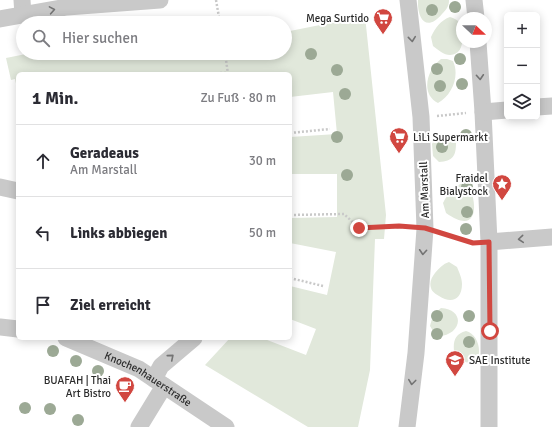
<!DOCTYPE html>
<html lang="de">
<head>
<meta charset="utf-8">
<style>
	:root { --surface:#fff; --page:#f7f7f7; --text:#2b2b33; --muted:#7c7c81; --line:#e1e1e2 }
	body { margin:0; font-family:Signika,sans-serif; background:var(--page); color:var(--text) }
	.controls { position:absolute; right:12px; top:12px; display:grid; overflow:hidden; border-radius:6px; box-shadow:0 2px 10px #0003 }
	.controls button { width:36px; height:36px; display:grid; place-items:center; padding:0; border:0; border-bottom:1px solid var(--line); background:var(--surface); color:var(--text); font:20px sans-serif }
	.compass { position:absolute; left:456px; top:12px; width:36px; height:36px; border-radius:50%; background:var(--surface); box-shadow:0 2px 10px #0003; rotate:112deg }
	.stop { position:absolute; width:12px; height:12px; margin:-9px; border:3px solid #d14740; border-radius:50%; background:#fff }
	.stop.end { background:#d14740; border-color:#fff; box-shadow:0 1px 4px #0008 }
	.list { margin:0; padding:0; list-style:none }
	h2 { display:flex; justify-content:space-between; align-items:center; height:52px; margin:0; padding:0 16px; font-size:17px }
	h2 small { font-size:13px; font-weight:400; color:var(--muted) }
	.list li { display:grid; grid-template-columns:26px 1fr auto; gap:12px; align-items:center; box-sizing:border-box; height:72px; padding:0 16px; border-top:1px solid var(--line) }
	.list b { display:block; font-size:15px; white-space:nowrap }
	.list p { margin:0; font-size:13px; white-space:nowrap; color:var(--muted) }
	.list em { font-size:13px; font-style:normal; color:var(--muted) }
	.icon { flex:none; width:22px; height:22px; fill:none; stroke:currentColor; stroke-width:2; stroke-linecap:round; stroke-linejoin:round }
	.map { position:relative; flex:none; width:552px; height:427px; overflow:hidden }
	.search { position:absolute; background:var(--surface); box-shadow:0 2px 10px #0003; left:16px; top:16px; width:276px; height:44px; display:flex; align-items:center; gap:10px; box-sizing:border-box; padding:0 14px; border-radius:22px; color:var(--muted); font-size:15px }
	.panel { position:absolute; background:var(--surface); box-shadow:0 2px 10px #0003; left:16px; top:72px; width:276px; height:268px; border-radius:6px }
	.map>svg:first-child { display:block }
</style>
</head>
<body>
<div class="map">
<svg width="552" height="427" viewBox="0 0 552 427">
	<rect width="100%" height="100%" fill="#fff"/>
	<path fill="#e1e8db" d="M418 0H449V1C449 6 446 10 442 14 426 33 417 18 418 0Z
		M365 16 386 215 384 239H375L370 370 358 427H308L205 365 230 338H262L306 355 316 329 290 319V286L327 295 336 252 290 243V218L337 217V174H290V137L337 134 333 92 290 97V74H18V93L15 79 11 80 6 58 31 53H285V32Z
		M450 17C453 18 456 19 458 21 464 31 466 55 450 55 444 55 438 50 433 46L431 37C435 28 441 20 450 17Z
		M441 59H447L453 61C460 76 452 95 438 103 420 94 427 69 441 59Z
		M444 134 451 136 456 143C456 156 453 161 439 162L433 156 432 144 436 136Z
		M463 183 470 187C479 212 474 233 446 213L443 203C447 195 453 186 463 183Z
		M449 262 457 267C459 272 462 278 462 284 462 300 451 304 439 296 436 294 432 292 431 288 429 282 432 277 435 273 439 268 443 264 449 262Z
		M441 308C468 310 460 338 436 336L430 326C432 318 434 313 441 308Z
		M466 331C479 334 484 356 473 364 464 363 459 358 454 351 453 341 455 334 466 331Z"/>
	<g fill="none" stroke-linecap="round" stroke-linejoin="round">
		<path stroke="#c9c9c9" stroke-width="2.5" stroke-dasharray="2 2" stroke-linecap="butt" d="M216 0 220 23
			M225 53 228 74
			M152 74 228 73
			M437 116 466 113
			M290 133 330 129
			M290 215 344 214 359 228 408 227
			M441 233 472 242
			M290 278 323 286"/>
		<g stroke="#c9c9c9" stroke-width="17">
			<path d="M22 0 23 15"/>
			<path d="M474 0 476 18"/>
			<path d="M0 19 67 7 160 0"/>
			<path d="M478 42 483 112 489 242V427"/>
			<path d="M537 107 552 106"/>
			<path d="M483 112 507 110"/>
			<path d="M0 187 18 191"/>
			<path d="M489 242 552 237"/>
			<path d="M0 327 18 329"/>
			<path id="s1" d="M66 338 139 369 226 427"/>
			<path d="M154 379 161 366 194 338"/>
			<path d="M139 427 164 386"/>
			<path d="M407 427 416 353 425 229 421 117 408 0"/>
		</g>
	</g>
	<g fill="#9ca995">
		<circle cx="455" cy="7" r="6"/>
		<circle cx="432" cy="10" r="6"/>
		<circle cx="311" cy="54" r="6"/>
		<circle cx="460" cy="59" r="6"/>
		<circle cx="437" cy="69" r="6"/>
		<circle cx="337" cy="70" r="6"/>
		<circle cx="462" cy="84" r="6"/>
		<circle cx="440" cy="86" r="6"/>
		<circle cx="345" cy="94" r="6"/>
		<circle cx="466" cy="135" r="6"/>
		<circle cx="337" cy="137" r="6"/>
		<circle cx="442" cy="147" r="6"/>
		<circle cx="347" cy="175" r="6"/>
		<circle cx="467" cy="187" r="6"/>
		<circle cx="467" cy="212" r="6"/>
		<circle cx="466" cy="229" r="6"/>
		<circle cx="437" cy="316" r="6"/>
		<circle cx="469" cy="316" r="6"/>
		<circle cx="437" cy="334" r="6"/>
		<circle cx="469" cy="342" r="6"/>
		<circle cx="53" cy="351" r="6"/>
		<circle cx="76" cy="361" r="6"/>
		<circle cx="98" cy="371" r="6"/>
		<circle cx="25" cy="408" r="6"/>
		<circle cx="50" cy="409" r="6"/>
		<circle cx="78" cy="420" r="6"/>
	</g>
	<defs><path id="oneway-chevron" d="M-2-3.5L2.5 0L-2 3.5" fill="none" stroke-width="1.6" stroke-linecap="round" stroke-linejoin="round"/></defs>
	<g stroke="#737373">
		<use href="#oneway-chevron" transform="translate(52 10) rotate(-10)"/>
		<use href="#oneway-chevron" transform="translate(412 39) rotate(84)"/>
		<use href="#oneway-chevron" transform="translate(480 77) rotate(86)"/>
		<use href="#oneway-chevron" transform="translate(521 239) rotate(175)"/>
		<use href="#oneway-chevron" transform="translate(423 252) rotate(94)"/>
		<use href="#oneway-chevron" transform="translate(171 357) rotate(-40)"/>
		<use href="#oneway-chevron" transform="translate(412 382) rotate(97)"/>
	</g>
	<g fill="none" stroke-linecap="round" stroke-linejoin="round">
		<path stroke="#d14740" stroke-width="5" d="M359 228 399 226 425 228 473 243 489 242 490 331"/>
	</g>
	<defs>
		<g id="supermarket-pin" transform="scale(1)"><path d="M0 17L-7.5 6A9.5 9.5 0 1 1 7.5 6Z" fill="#d14740" stroke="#fff"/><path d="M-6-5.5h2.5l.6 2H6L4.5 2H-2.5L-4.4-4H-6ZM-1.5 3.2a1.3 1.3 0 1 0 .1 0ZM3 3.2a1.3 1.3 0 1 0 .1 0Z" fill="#fff"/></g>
		<g id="sight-pin" transform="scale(1)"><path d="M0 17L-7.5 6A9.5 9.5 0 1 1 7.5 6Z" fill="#d14740" stroke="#fff"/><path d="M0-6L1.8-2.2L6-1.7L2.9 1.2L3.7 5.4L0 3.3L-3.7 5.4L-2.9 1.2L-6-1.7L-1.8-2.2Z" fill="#fff"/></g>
		<g id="university-pin" transform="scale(1)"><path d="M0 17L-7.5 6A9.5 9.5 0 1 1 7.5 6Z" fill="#d14740" stroke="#fff"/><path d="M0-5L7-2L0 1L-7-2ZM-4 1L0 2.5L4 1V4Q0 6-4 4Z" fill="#fff"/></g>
		<g id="cafe-pin" transform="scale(1)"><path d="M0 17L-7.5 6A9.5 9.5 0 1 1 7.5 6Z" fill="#d14740" stroke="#fff"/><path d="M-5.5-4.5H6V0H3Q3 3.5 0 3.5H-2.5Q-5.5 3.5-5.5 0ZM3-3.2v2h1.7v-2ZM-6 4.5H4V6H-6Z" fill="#fff"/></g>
	</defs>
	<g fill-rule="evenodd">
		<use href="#supermarket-pin" x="383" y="18"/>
		<use href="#supermarket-pin" x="399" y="137"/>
		<use href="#sight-pin" x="502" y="184"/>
		<use href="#university-pin" x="455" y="360"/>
		<use href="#cafe-pin" x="125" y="386"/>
	</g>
	<g text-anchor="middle" stroke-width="4" stroke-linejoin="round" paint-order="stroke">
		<g font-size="11" fill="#2c2c2c" stroke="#fff" text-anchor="end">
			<text x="369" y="22">Mega Surtido</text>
			<text x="413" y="141" text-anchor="start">LiLi Supermarkt</text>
			<text x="488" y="182">Fraidel<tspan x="488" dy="13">Bialystock</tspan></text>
			<text x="469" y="364" text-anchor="start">SAE Institute</text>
			<text x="111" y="384">BUAFAH | Thai<tspan x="111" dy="13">Art Bistro</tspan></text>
		</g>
		<g font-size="11" fill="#2c2c2c" stroke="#fff">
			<text transform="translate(424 190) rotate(-92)" y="4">Am Marstall</text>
			<text dy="4" stroke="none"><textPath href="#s1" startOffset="92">Knochenhauerstraße</textPath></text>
		</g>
	</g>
</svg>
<div class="controls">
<button>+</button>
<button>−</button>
<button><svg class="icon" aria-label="layers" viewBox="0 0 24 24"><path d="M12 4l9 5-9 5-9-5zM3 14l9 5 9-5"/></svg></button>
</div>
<svg class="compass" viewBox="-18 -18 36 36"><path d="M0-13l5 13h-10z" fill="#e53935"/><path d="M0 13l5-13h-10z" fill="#7c7c81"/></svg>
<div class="stop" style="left:490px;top:331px"></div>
<div class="stop end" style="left:359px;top:228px"></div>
<div class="search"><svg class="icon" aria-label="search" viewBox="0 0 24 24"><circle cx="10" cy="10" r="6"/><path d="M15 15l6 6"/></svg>Hier suchen</div>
<section class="panel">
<h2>1 Min.<small>Zu Fuß · 80 m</small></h2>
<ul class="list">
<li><svg class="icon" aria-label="ahead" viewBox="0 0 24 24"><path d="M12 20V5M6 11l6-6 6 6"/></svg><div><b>Geradeaus</b><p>Am Marstall</p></div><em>30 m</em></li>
<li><svg class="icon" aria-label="left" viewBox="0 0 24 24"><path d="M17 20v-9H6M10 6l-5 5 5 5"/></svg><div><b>Links abbiegen</b></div><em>50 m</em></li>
<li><svg class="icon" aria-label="arrive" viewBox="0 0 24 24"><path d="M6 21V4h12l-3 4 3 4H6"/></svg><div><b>Ziel erreicht</b></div></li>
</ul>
</section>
</div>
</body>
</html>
